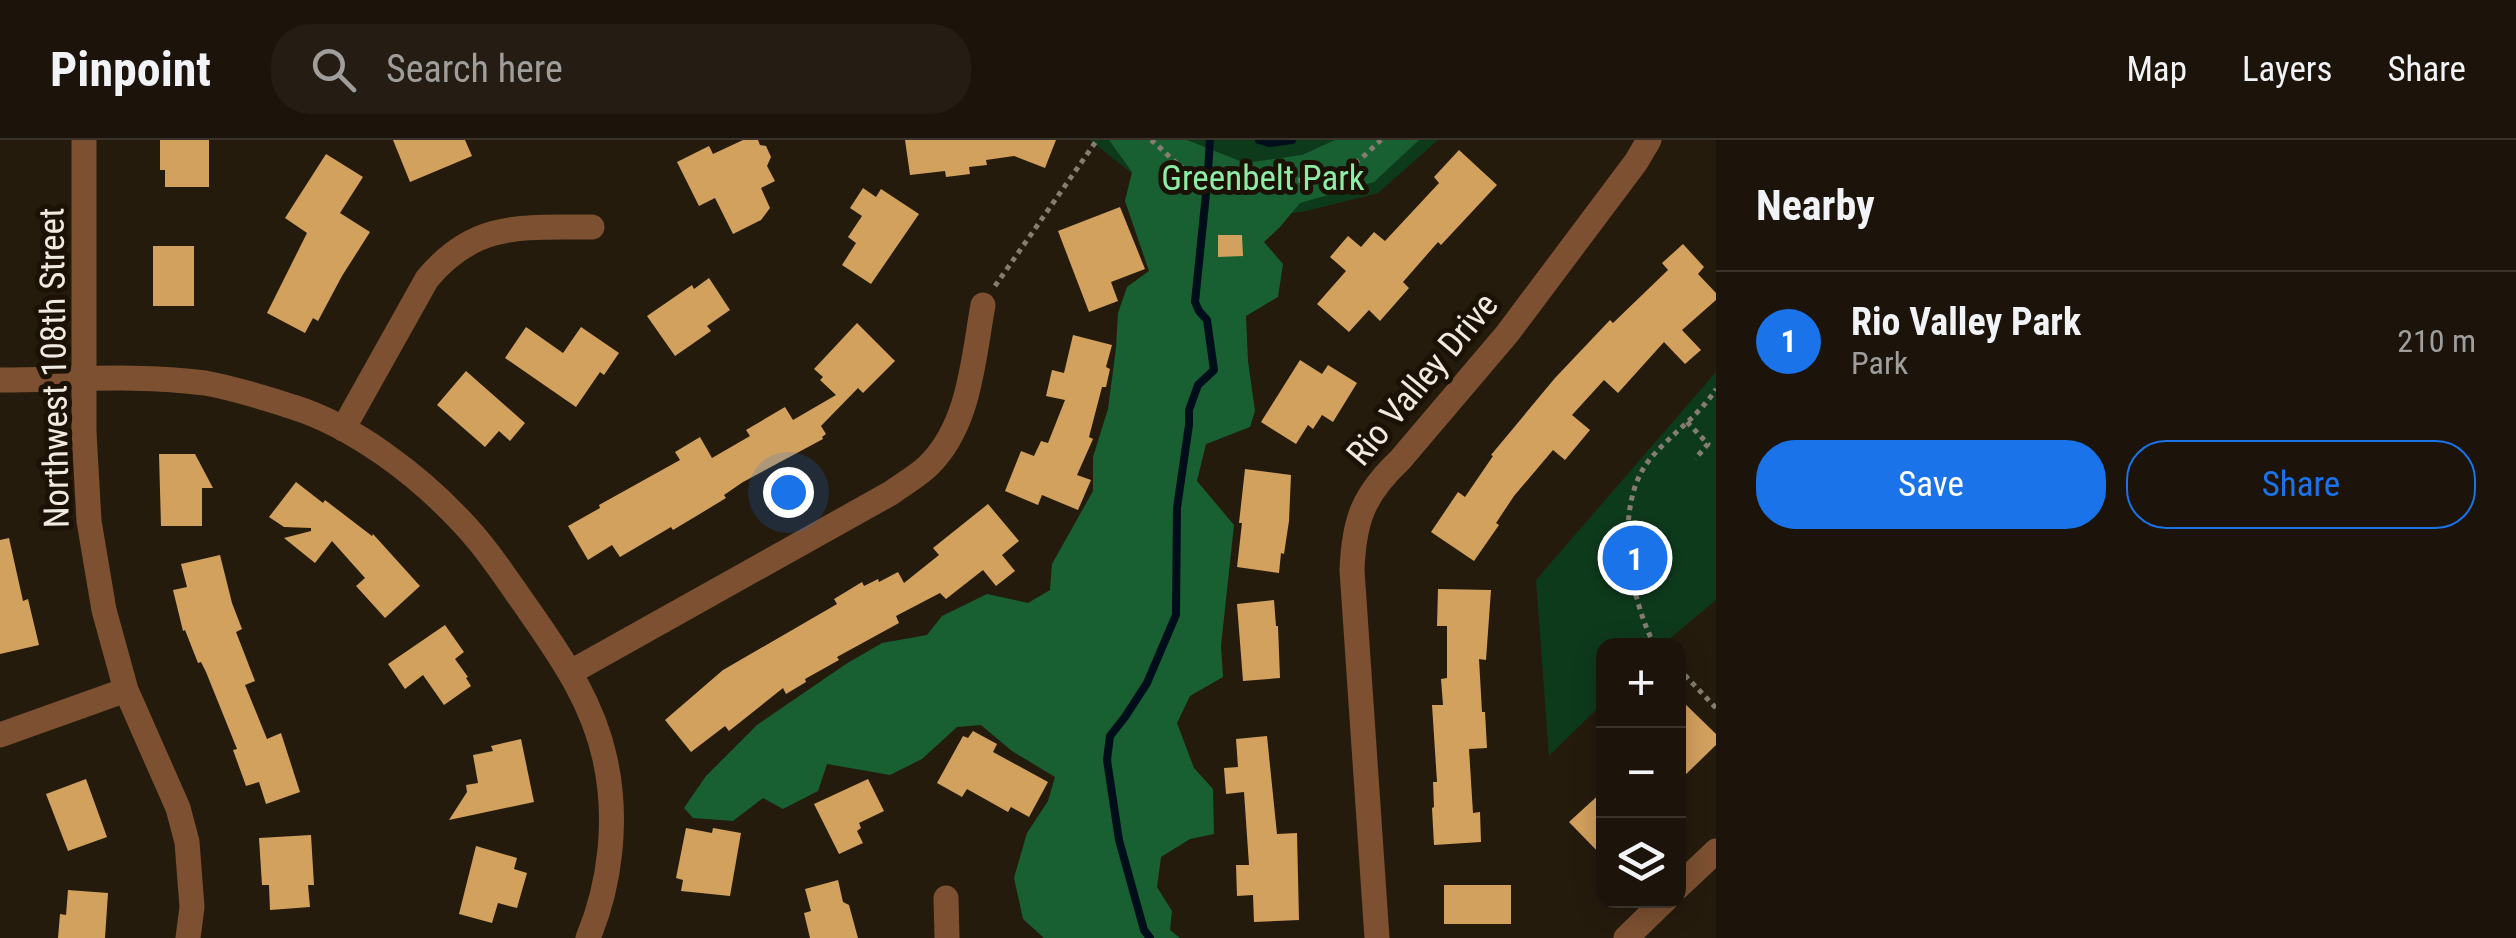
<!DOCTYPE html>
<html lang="en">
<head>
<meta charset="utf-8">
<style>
	:root { --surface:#1c140a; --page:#251d13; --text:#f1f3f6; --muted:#a09e9c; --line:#3a332b; --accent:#1a73e8 }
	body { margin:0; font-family:"Roboto Condensed",sans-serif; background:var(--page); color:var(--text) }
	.controls { position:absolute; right:30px; bottom:30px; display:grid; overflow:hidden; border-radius:20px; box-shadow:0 5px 25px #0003 }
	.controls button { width:90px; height:90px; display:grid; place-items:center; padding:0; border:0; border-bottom:2px solid var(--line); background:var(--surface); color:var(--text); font:50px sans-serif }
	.you { position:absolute; left:788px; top:352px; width:35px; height:35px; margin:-25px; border:8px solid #fff; border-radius:50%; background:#1a73e8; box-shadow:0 0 0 15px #1a73e833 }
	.badge { display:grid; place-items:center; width:65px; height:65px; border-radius:50%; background:var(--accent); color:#fff; font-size:32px; font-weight:700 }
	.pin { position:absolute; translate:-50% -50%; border:5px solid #fff; box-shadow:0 2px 10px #0006 }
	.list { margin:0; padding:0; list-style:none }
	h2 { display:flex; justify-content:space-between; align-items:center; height:130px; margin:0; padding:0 40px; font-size:42px }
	h2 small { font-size:32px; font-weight:400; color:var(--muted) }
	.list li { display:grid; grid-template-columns:65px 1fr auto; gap:30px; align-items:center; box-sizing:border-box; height:140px; padding:0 40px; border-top:2px solid var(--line) }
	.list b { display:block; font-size:38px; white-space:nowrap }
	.list p { margin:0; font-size:32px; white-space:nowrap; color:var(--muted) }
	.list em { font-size:32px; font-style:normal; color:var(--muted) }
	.actions { display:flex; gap:20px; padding:30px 40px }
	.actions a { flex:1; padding:22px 0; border:2px solid var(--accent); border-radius:40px; text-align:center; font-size:35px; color:var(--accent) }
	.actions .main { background:var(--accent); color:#fff }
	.icon { flex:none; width:55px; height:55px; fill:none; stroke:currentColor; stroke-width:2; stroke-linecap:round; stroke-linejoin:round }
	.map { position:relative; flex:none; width:1716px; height:798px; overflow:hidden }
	header { display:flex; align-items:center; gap:60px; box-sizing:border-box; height:140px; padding:0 50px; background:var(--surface); border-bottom:2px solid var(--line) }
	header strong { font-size:48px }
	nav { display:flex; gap:55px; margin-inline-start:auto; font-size:35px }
	.search { width:700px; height:90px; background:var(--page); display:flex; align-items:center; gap:25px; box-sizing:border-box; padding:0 35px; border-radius:40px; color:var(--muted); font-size:38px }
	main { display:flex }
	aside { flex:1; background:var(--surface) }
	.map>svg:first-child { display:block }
</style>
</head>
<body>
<header>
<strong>Pinpoint</strong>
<div class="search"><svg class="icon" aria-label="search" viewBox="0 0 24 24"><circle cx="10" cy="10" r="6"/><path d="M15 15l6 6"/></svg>Search here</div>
<nav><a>Map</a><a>Layers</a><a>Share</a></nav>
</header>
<main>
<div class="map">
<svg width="1716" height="798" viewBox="0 0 1716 798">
	<rect width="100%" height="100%" fill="#251b0d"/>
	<path fill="#0e3a1c" d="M1090 0H1438L1378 53 1306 71 1252 79 1179 71Z
		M1716 232V460L1668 500 1665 505 1604 506 1603 563 1549 616 1536 440Z"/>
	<path fill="#186031" d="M1109 0H1187L1245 23 1302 15 1335 0H1419L1374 42 1300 63 1280 87 1264 102 1283 124 1278 157 1246 176 1248 221 1255 271 1250 287 1206 304 1197 341 1234 385 1221 506 1223 537 1190 556 1177 583 1194 628 1213 649 1214 694 1190 699 1161 717 1157 747 1172 771 1170 790 1180 798H1044L1023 779 1014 738 1027 693 1048 661 1055 637 1012 611 981 585 957 587 922 619 890 635 827 624 818 651 783 669 763 658 733 681 693 678 684 668 706 636 757 585 846 524 882 503 927 495 942 476 987 454 1028 463 1050 450 1052 424 1093 351V317L1108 269 1116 208 1118 173 1127 147 1149 131 1125 61 1132 32Z"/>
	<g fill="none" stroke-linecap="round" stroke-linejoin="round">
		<path stroke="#000d1a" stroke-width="8" d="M1259 0 1269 3 1292 0
			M1208 31 1210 0
			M1150 798 1144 790 1119 700 1107 620 1110 596 1125 577 1147 543 1176 475 1177 368 1189 285V270L1198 245 1214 230 1207 180 1199 171 1195 162 1206 54"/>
	</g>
	<path fill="#d3a15e" d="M160 0H209V47H165V30H160Z
		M393 0H465L472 16 410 42Z
		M743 0H758L760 5 766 6 771 17 767 26 775 41 761 48 770 68 761 80 733 94 715 58 699 66 677 22 709 6 713 14Z
		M905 0H1056L1045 28 1014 16 986 20 987 25 969 27 970 34 946 37 945 31 910 35Z
		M1459 10 1497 45 1441 105 1438 102 1403 142 1409 148 1380 181 1369 170 1349 192 1317 164 1346 131 1330 117 1348 96 1361 107 1374 92 1385 101 1439 43 1434 37Z
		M326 14 363 37 340 73 370 92 342 136 318 181 313 178 305 193 267 173 307 93 285 78Z
		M863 48 876 57 881 49 919 74 871 144 842 125 856 103 848 97 862 76 850 68Z
		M1120 67 1145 129 1111 142 1118 161 1089 172 1058 91Z
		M1218 95H1242L1243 116 1218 117Z
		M1683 104 1704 127 1698 134 1716 153V160L1682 190 1701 210 1685 224 1664 202 1618 253 1604 240 1572 275 1590 290 1565 320 1553 310 1514 356 1496 383 1499 385 1474 421 1431 392 1458 352 1465 357 1493 316 1491 315 1555 238 1610 180 1613 183 1668 130 1662 123Z
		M153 106H194V166H153Z
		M709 138 730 170 707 186 711 191 675 216 647 176 692 145 694 149Z
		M857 183 895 221 863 253 858 248 821 286 826 294 822 297 823 299 743 342 724 355 726 358 703 372 673 390 671 387 620 417 612 405 588 420 568 386 600 368 599 365 680 320 675 312 700 297 712 318 750 296 746 290 785 267 793 280 836 255 820 240 823 237 814 229Z
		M526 187 563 213 581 187 619 213 604 235 600 232 576 267 505 218Z
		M1073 195 1112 205 1106 227 1110 229 1106 247H1102L1089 297 1093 299 1077 335 1091 340 1078 370 1042 355 1038 365 1005 351 1021 311 1034 316 1041 301 1048 303 1065 260 1046 256 1052 230 1064 233Z
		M1300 220 1322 234 1328 225 1357 243 1333 282 1322 275 1313 289 1308 285 1296 304 1261 282Z
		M466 231 525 283 510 301 499 291 485 307 437 265Z
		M159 314H195L213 348H202V386H161Z
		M1245 329 1291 335 1289 381 1284 414 1281 413 1279 433 1237 427 1242 383H1239Z
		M296 342 323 363 325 360 372 396 373 394 420 446 385 478 356 446 365 438 332 401 315 423 284 398 311 391V388L284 387 269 377Z
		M988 364 1019 401 1002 415 1015 431 996 446 983 430 946 459 940 453 896 476 899 483 837 517 839 520 805 539 806 542 786 554 783 548 729 591 725 586 691 612 665 580 723 530 837 464 834 459 862 442 864 446 878 439 879 442 898 432 904 443 939 415 933 408Z
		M9 398 23 461 28 459 39 505 0 514V400Z
		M220 415 232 463 242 489 236 492 255 541 245 545 267 599 281 593 300 652 266 664 259 642 246 646 233 610 237 609 206 532 201 522 198 523 185 490 183 491 173 450 187 447 181 424Z
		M1438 449 1491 450 1486 520 1479 519 1482 572H1485L1487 608 1469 609 1473 673 1480 672 1481 702 1434 705 1432 668 1434 667 1433 642H1437L1432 565H1443L1441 539 1447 538V486H1437Z
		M1274 460 1276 486H1278L1280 538 1243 541 1237 464Z
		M445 485 464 512 455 519 468 537 466 538 471 546 444 565 423 535 405 549 388 524Z
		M1678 557 1716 594V605L1678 642Z
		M973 591 997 604 993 612 1048 642 1029 677 1011 667 1008 672 967 649 962 657 937 643 963 596 968 598Z
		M1267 596 1277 694 1297 693 1299 780 1254 782 1253 755 1237 756 1236 725H1249L1244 652 1226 654 1224 628 1238 627 1236 599Z
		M521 599 534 662 449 680 467 652 466 645 478 643 473 615 493 611 491 606Z
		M86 639 107 697 68 711 46 654Z
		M868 639 884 671 859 683 861 688 857 691 863 703 839 714 814 664Z
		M1604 650V718L1569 682Z
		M686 688 712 693 713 688 741 693 730 756 681 751 683 740 676 738Z
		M311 695 314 745H308L310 767 270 770 269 745H262L259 698Z
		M476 706 517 718 514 729 527 733 517 768 498 763 492 783 459 774Z
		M838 740 843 762 849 765 858 798H810L804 773 811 771 805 749Z
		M1444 745H1511V784H1444Z
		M68 750 108 753 105 798H58L60 774 66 775Z"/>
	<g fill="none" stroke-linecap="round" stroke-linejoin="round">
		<path stroke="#857d71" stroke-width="5" stroke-dasharray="5 5" stroke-linecap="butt" d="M1151 0C1165 11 1178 28 1195 34 1227 46 1313 45 1344 30 1358 23 1370 10 1381 0
			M995 146 1097 0
			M1687 282 1708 304 1695 319
			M1655 506C1629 457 1612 363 1651 318 1671 294 1699 276 1716 249
			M1678 528 1716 568"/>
		<path stroke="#7c5031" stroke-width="25" d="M84 0V292L89 381 104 470 126 550 178 668 187 702 192 767 188 798
			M0 240C68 240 138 234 205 243 234 248 265 258 293 267 354 286 418 335 461 381 487 408 508 441 530 472 562 518 593 563 605 619 618 678 611 743 588 798
			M343 289 427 139C476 80 523 88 592 87
			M571 532 891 353C903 344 918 336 929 325 970 284 973 220 983 165
			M0 595 126 550
			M1678 747 1716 711
			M946 758 947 798
			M1377 798 1352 430C1354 380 1363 355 1400 320L1507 194 1636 22 1649 0
			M1626 798 1665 760"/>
	</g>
	<g text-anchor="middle" stroke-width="10" stroke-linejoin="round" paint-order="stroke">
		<g font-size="35" fill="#8eeda5" stroke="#1b1205">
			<text x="1263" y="50">Greenbelt Park</text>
		</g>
		<g font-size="35" fill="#f1eae1" stroke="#1b1205">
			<text transform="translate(54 228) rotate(-91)" y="12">Northwest 108th Street</text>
			<text transform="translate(1422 239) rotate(-50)" y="12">Rio Valley Drive</text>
		</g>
	</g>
</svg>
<div class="controls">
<button>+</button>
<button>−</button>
<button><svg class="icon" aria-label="layers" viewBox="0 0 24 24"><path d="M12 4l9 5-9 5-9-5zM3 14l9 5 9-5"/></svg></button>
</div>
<div class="you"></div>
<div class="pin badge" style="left:1635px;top:418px">1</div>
</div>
<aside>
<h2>Nearby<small></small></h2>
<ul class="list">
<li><span class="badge">1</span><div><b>Rio Valley Park</b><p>Park</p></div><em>210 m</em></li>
</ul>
<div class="actions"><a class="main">Save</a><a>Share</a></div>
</aside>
</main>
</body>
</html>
